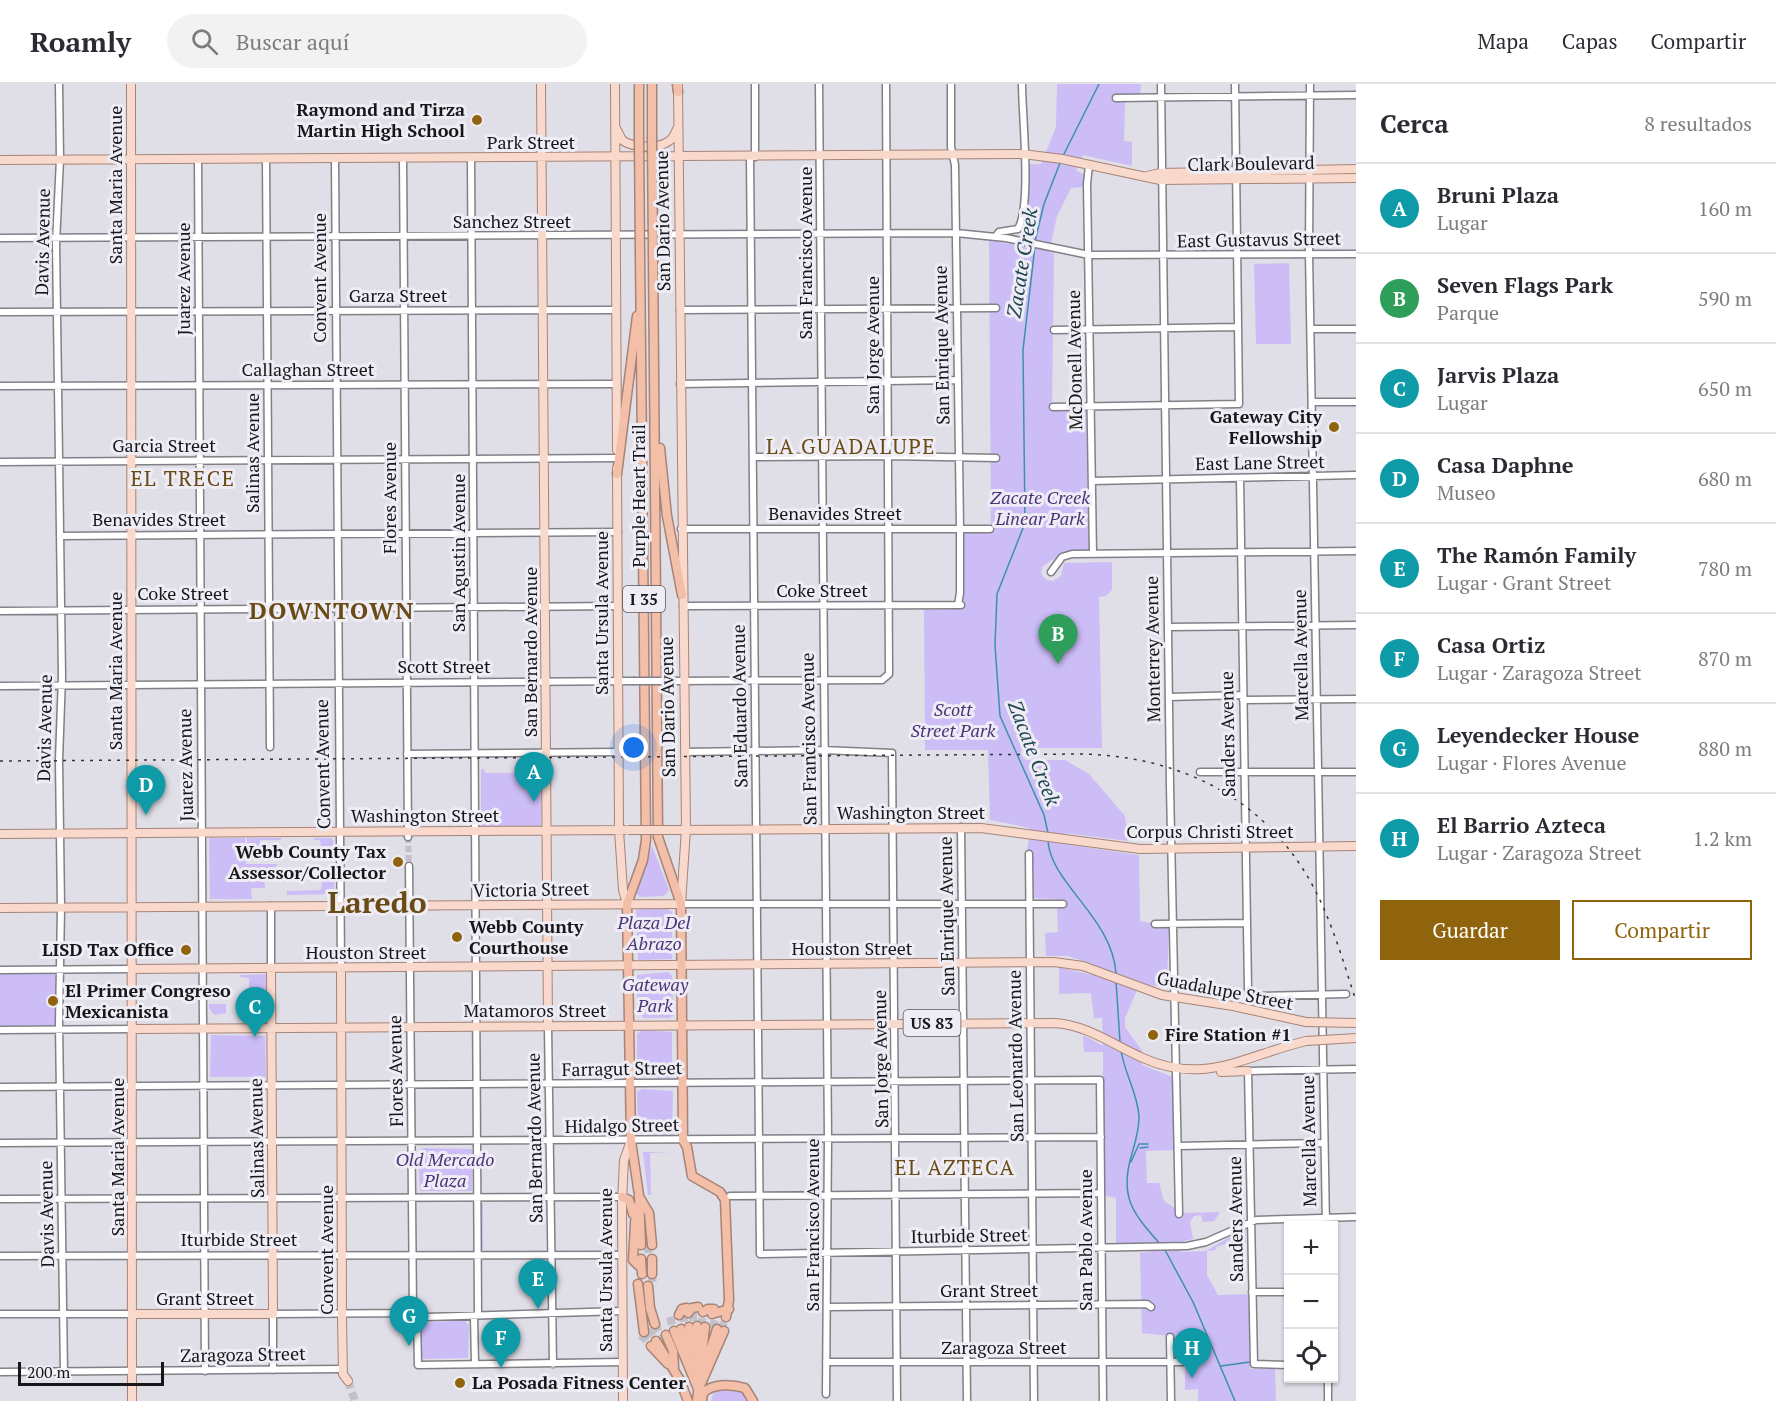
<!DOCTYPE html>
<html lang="es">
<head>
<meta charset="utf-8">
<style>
	:root { --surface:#fff; --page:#f2f2f3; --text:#2b2b33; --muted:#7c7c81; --line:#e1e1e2; --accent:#90640d }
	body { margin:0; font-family:"PT Serif",serif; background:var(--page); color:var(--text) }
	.controls { position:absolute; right:18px; bottom:18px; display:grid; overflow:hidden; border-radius:0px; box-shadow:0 2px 4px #0004 }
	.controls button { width:54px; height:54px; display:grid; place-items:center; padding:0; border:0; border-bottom:2px solid var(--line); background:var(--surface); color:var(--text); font:30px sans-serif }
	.scale { position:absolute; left:18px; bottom:15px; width:146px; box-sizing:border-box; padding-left:6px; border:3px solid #17171a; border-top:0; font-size:16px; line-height:21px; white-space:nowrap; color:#17171a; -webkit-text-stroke:4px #eeecf4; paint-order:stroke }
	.you { position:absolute; left:634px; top:664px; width:21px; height:21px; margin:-15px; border:4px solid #fff; border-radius:50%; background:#1a73e8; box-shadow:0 0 0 9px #1a73e833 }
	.badge { display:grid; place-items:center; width:39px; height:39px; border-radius:50%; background:var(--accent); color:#fff; font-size:20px; font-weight:700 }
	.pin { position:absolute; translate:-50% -50px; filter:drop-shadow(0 2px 3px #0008) }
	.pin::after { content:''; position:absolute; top:32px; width:21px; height:18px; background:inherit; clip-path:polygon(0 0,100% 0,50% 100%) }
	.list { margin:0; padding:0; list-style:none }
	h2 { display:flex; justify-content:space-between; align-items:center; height:78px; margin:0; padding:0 24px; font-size:26px }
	h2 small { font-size:20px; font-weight:400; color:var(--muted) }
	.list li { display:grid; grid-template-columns:39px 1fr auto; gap:18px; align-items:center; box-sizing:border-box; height:90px; padding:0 24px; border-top:2px solid var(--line) }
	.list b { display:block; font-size:22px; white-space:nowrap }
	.list p { margin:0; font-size:20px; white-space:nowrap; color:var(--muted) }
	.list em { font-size:20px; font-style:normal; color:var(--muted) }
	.actions { display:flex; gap:12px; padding:18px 24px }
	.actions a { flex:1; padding:14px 0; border:2px solid var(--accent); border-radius:0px; text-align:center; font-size:21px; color:var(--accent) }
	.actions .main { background:var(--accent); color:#fff }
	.icon { flex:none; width:33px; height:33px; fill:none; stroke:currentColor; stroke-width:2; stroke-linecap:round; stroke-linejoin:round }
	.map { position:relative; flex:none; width:1356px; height:1317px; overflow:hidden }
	header { display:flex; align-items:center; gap:36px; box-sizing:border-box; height:84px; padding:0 30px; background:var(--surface); border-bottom:2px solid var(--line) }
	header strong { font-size:28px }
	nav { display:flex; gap:33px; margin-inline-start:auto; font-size:21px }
	.search { width:420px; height:54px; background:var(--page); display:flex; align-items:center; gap:15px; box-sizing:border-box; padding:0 21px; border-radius:33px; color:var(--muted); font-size:22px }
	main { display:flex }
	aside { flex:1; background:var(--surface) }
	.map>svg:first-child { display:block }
</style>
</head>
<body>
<header>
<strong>Roamly</strong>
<div class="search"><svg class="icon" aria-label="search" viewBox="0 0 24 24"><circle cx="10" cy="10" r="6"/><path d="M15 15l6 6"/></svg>Buscar aquí</div>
<nav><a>Mapa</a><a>Capas</a><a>Compartir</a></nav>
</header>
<main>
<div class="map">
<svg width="1356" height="1317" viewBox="0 0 1356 1317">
	<rect width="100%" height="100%" fill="#e0dee7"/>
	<path fill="#ccbdf7" d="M1057 0H1141L1140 12H1115L1116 17H1125L1124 57 1132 58V82L1083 71 1076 86 1084 91 1083 103 1071 104 1057 132 1049 168 1054 169 1052 320 1054 326 1086 327 1089 464 1087 467 1063 469 1043 482 1041 490 1047 496 1053 497 1061 492 1064 479 1112 478V506L1106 512 1099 513 1102 664H1022L1021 671 1026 676H1065L1089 690 1125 732 1128 757 1065 749 1063 760 1139 771 1140 837 1169 843 1167 900 1154 902 1140 899 1125 934V943L1142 967V981L1173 993 1175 1066 1146 1067 1147 1099H1159L1164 1117 1182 1129 1220 1128 1214 1137 1203 1138 1201 1131 1194 1132 1190 1138 1193 1155 1180 1158V1168L1206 1167 1243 1145 1246 1146V1158H1243L1240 1152H1236V1155H1230L1229 1159 1216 1163V1166L1207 1167V1191L1218 1211 1249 1210 1250 1285H1275L1276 1317H1198V1305L1185 1306V1280L1172 1276 1171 1252 1142 1249 1140 1169 1150 1168V1159L1116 1160V1114L1103 1111V968H1084L1083 951 1103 962 1102 934H1094L1091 909 1059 910V883L1092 891 1093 880 1067 872H1046L1045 849 1058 848 1057 823 1063 822V816L1033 814 1032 770 1027 768 1030 744 990 736 988 666H925L924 526 963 525V449L991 447 989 156 1023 162 1028 80H1041L1056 43Z
		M1289 179 1291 260H1256L1254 180Z
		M541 684V742H481V685H484L485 689H537L538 685Z
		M209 754H245L246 780H278L271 788 264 789 265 804H251L252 815H210Z
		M247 754H281V756H260V764L251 766V777H247Z
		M315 754H331L333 756V775L331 764 321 763 320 756H313Z
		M652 762 669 806 664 812 640 813 636 809Z
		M323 788H334V810L287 811V807L321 806Z
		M667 824 672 828V875L638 876 636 827 640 825Z
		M668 888 672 892 673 932 669 934H643L637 923V891Z
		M0 890H56V941L0 942Z
		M266 890 267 935 264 937 259 929H249V894L240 893V891Z
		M209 920H226V929L214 931 209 924Z
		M642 946 672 948V994L637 993V950Z
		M211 951 265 952 266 993H210Z
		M642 1005 673 1007 672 1051 638 1050 637 1008Z
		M423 1064 472 1065V1107H420L418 1068Z
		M643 1068H671L650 1069 651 1111H648Z
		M473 1119H483V1166H474Z
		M464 1236 469 1241 468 1274 422 1275V1239Z
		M724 1305 741 1306 750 1317H711L714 1307Z"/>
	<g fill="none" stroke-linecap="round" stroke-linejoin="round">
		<path stroke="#3c91a8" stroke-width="1.5" d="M1063 72 1099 0
			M1035 157 1044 120 1060 79
			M1035 162 1023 266 1025 439 997 510 995 561 1000 632 1044 731 1048 749
			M1048 757C1051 800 1112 833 1116 889
			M1116 897 1120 958
			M1121 966C1124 989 1138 1009 1139 1033 1139 1047 1135 1059 1131 1073 1119 1115 1135 1131 1160 1160
			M1140 1064 1148 1063
			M1131 1078 1139 1060H1148
			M1165 1166 1193 1218 1235 1317
			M1221 1282 1250 1278"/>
		<path stroke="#c2c0c8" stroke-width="6" stroke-dasharray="6 3" stroke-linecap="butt" d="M408 753 409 782"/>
		<path stroke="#c2c0c8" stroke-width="8" stroke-dasharray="8 4" stroke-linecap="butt" d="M348 1297 355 1317"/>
		<path stroke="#c2c0c8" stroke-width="8" stroke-dasharray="8 4" stroke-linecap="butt" d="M648 1161V1175
			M652 1190 653 1202
			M693 1229V1243
			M683 1230 685 1244
			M670 1233 674 1247
			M655 1240 662 1253
			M701 1242 703 1228
			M713 1244 716 1230
			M648 1245 656 1257
			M721 1246 726 1233
			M641 1251 651 1262"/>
		<g stroke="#818087" stroke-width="9">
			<path id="minor" d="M59 0 60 75 56 159 62 592 59 676 61 823 59 940 64 1289
				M755 0V73
				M819 0 828 1054 826 1310
				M951 0V63L955 81 960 445V509L958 521
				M1161 0 1170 702 1179 1130
				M1310 0 1309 170 1326 1142
				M1116 14 1356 11
				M750 73 760 1170 1187 1162 1206 1158 1256 1136 1356 1133
				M198 75 205 1287
				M266 75 270 663
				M335 75 341 884
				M403 75 408 753
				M471 75 478 1230
				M1089 81 1087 100 1093 470
				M996 152 999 148 1018 145C1032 121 1022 31 1022 0
				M0 154 956 149 1006 154 1089 171 1356 170
				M680 226 996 224
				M0 228 616 226
				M1311 245H1356
				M1054 246 1237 243
				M680 300 958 296
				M0 302 617 300
				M1312 318H1356
				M1053 323 1239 320 1235 0
				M753 373 889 372 996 374
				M0 378 617 374
				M1240 394 1248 905 1250 910 1258 912 1346 910
				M1092 397 1356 391
				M681 445H990
				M60 452 618 448
				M1051 488 1062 473 1072 470 1356 467
				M683 522 961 521
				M0 527 618 522
				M1168 543 1356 541
				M672 597 882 596 889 590 886 0
				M0 602 633 597
				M1169 613 1243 611
				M1243 616 1356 615
				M685 668 823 666 892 669 897 1317
				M407 670 618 668
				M1200 688H1356
				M961 743 967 1317
				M1029 770 1034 1317
				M409 782 413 1227 427 1233 622 1227
				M681 820H1063
				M271 822V884
				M1155 840 1247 839
				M0 886 132 885
				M548 943 553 1280
				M0 946 133 945
				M0 1003 1100 996 1103 1317
				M0 1059 1101 1053
				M1179 1062 1324 1059
				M730 1112 1101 1109
				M0 1115 622 1113
				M0 1172 622 1171
				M1252 1208H1288
				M827 1223 1147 1220 1151 1223
				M0 1230H134
				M474 1233 475 1279
				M1170 1253 1171 1317
				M826 1278H1182
				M1288 1281 1254 1280 1248 987 1356 985
				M273 1286V1230L411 1229 417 1236 418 1281 623 1278
				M0 1288 343 1285
				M1328 1294V1317"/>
		</g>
		<g stroke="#a68477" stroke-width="10">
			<path id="major" d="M131 0 132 1317
				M541 0 548 943
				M615 0 617 366
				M616 44 622 56C632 64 659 65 669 57 674 54 675 49 677 45
				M0 76 1023 70 1062 75 1160 96 1356 94
				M1147 92 1160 89 1356 85
				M617 384 619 746 623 806 627 820
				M675 746 981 744 1140 765 1356 762
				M0 750 624 746
				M0 824 681 820 686 745 678 2
				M341 884 342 1234 343 1290 348 1297
				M132 885 1054 878 1083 882 1162 911 1233 922 1306 938
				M133 945 1054 939C1088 941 1113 961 1143 974 1205 1002 1247 971 1306 957
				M1221 988 1248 987
				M134 1230H273L271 884
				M623 1317 622 1118 624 1076 631 1057"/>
		</g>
		<g stroke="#a68477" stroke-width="11">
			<path id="highway" d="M639 0V54
				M652 0V53
				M677 0 678 8
				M653 170 658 753 681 820 683 1056 687 1063 692 1092 720 1108 725 1116 729 1216 726 1233
				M640 171 646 756 643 776 627 820 631 1057 639 1111 641 1161
				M660 364 667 432 682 511
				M617 390 637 232
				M622 1113 629 1116 633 1130
				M640 1114 649 1129 652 1161
				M636 1123 633 1176 638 1181
				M641 1175 642 1190
				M652 1175V1190
				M638 1200 644 1248
				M648 1202 650 1224 655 1240
				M703 1228 708 1225H714
				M688 1229 692 1224 698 1223
				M712 1230 729 1225
				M679 1231 682 1225 687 1224
				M697 1242V1272
				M689 1243 696 1293
				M681 1245 687 1268
				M674 1247 698 1305
				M666 1251 673 1267 674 1283
				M656 1257 680 1296 688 1317
				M651 1262 668 1280
				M706 1279 717 1245
				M700 1302 724 1247
				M697 1317 705 1243
				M702 1317 703 1309C713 1299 732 1300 745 1304L753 1317"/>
		</g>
		<use href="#minor" stroke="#fff" stroke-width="6"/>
		<use href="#major" stroke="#f8d9cb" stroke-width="8"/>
		<use href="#highway" stroke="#f3bfa9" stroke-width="8"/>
		<path stroke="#333337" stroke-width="1.5" stroke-dasharray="3 6" stroke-linecap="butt" d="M0 677 1084 670C1182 673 1268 715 1315 806 1333 841 1344 880 1356 917"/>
		<g stroke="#818087" stroke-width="9" stroke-linecap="butt">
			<path id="minor-bridge" d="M633 597H672"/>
		</g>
		<g stroke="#a68477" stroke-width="10" stroke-linecap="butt">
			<path id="major-bridge" d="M628 746H675
				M1306 938 1356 939
				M1306 957 1356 954"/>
		</g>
		<g stroke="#a68477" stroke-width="11" stroke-linecap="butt">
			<path id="highway-bridge" d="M652 53 653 170
				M639 54 640 171"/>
		</g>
		<use href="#minor-bridge" stroke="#fff" stroke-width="6"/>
		<use href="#major-bridge" stroke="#f8d9cb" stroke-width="8"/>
		<use href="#highway-bridge" stroke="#f3bfa9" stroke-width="8"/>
	</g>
	<g fill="#90640d" stroke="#eeecf4" stroke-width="2">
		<circle cx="477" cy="36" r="6"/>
		<circle cx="1334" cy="343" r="6"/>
		<circle cx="398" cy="778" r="6"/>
		<circle cx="457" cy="853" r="6"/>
		<circle cx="186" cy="866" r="6"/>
		<circle cx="53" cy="917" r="6"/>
		<circle cx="1153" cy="951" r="6"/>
		<circle cx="460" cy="1299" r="6"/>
	</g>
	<g text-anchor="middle" stroke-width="6" stroke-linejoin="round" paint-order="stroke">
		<g fill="#eeecf4" stroke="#58575b" stroke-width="1.5">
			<rect x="623" y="502" width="42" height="26" rx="4.5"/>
			<rect x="903.5" y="926" width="57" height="26" rx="4.5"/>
		</g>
		<g font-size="16" font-weight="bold" fill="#17171a">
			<text x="644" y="521">I 35</text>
			<text x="932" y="945">US 83</text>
		</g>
		<g font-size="18" font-weight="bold" fill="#17171a" stroke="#eeecf4" text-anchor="end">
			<text x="465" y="32">Raymond and Tirza<tspan x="465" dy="21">Martin High School</tspan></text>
			<text x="1322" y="339">Gateway City<tspan x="1322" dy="21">Fellowship</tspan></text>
			<text x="386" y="774">Webb County Tax<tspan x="386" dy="21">Assessor/Collector</tspan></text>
			<text x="469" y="849" text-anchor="start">Webb County<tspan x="469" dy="21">Courthouse</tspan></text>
			<text x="174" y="872">LISD Tax Office</text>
			<text x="65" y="913" text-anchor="start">El Primer Congreso<tspan x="65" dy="21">Mexicanista</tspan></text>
			<text x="1165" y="957" text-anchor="start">Fire Station #1</text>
			<text x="472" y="1305" text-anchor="start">La Posada Fitness Center</text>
		</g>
		<g font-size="18" fill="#17171a" stroke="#eeecf4">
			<text x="531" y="65">Park Street</text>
			<text transform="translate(1251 80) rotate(-1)" y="6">Clark Boulevard</text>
			<text transform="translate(116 101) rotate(-90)" y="6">Santa Maria Avenue</text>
			<text transform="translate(663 137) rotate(-91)" y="6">San Dario Avenue</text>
			<text x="512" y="144">Sanchez Street</text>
			<text transform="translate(1259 156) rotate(-1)" y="6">East Gustavus Street</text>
			<text transform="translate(43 158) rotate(-89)" y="6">Davis Avenue</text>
			<text transform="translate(806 169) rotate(-90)" y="6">San Francisco Avenue</text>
			<text transform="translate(320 194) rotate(-90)" y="6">Convent Avenue</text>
			<text transform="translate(184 195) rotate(-90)" y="6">Juarez Avenue</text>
			<text x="398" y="218">Garza Street</text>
			<text transform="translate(873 261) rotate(-90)" y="6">San Jorge Avenue</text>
			<text transform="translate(942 261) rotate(-91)" y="6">San Enrique Avenue</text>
			<text transform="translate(1075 276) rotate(-91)" y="6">McDonell Avenue</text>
			<text x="308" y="292">Callaghan Street</text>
			<text x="164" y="368">Garcia Street</text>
			<text transform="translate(253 369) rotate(-90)" y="6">Salinas Avenue</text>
			<text transform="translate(1260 379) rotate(-1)" y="6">East Lane Street</text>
			<text transform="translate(639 412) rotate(-90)" y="6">Purple Heart Trail</text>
			<text transform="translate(390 414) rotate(-90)" y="6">Flores Avenue</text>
			<text x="835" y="436">Benavides Street</text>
			<text x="159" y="442">Benavides Street</text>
			<text transform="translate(459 469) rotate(-90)" y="6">San Agustin Avenue</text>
			<text x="822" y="513">Coke Street</text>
			<text x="183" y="516">Coke Street</text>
			<text transform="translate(602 529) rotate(-90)" y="6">Santa Ursula Avenue</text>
			<text transform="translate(1153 565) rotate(-91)" y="6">Monterrey Avenue</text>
			<text transform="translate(531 568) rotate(-90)" y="6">San Bernardo Avenue</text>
			<text transform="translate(1301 571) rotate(-91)" y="6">Marcella Avenue</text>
			<text x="444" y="589">Scott Street</text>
			<text transform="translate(116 587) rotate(-90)" y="6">Santa Maria Avenue</text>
			<text transform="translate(740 622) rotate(-91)" y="6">San Eduardo Avenue</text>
			<text transform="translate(668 623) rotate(-91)" y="6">San Dario Avenue</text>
			<text transform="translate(45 644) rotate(-89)" y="6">Davis Avenue</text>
			<text transform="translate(1228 650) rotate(-91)" y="6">Sanders Avenue</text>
			<text transform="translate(809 655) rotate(-91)" y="6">San Francisco Avenue</text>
			<text transform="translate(323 680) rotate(-91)" y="6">Convent Avenue</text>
			<text transform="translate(186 681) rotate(-91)" y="6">Juarez Avenue</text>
			<text x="911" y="735">Washington Street</text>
			<text x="425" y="738">Washington Street</text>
			<text x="1210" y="754">Corpus Christi Street</text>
			<text transform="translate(531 806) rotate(-1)" y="6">Victoria Street</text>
			<text transform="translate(947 832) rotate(-91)" y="6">San Enrique Avenue</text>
			<text x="852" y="871">Houston Street</text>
			<text x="366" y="875">Houston Street</text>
			<text transform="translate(1225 907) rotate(11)" y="6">Guadalupe Street</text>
			<text x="535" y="933">Matamoros Street</text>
			<text transform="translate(1016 972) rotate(-91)" y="6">San Leonardo Avenue</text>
			<text transform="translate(881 975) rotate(-91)" y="6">San Jorge Avenue</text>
			<text transform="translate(622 985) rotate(-1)" y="6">Farragut Street</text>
			<text transform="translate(396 987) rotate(-91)" y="6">Flores Avenue</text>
			<text transform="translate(622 1042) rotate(-1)" y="6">Hidalgo Street</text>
			<text transform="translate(257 1054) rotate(-91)" y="6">Salinas Avenue</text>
			<text transform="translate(535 1054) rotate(-91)" y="6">San Bernardo Avenue</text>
			<text transform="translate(1309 1057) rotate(-91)" y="6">Marcella Avenue</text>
			<text transform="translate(118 1073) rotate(-90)" y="6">Santa Maria Avenue</text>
			<text transform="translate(47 1130) rotate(-91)" y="6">Davis Avenue</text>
			<text transform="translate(1236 1135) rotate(-91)" y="6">Sanders Avenue</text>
			<text transform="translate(813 1141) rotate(-90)" y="6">San Francisco Avenue</text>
			<text transform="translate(969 1152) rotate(-1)" y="6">Iturbide Street</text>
			<text x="239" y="1162">Iturbide Street</text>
			<text transform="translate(1086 1156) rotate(-90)" y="6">San Pablo Avenue</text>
			<text transform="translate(327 1166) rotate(-90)" y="6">Convent Avenue</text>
			<text transform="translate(606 1186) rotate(-90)" y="6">Santa Ursula Avenue</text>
			<text x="989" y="1213">Grant Street</text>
			<text x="205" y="1221">Grant Street</text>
			<text x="1004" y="1270">Zaragoza Street</text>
			<text transform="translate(243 1271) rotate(-1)" y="6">Zaragoza Street</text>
		</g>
		<g font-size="18" font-style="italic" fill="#4c337a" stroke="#eeecf4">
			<text x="1040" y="420">Zacate Creek<tspan x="1040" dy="21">Linear Park</tspan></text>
			<text x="953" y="632">Scott<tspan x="953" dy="21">Street Park</tspan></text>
			<text x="654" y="845">Plaza Del<tspan x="654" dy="21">Abrazo</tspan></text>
			<text x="655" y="907">Gateway<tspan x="655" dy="21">Park</tspan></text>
			<text x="445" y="1082">Old Mercado<tspan x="445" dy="21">Plaza</tspan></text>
		</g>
		<g font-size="20" font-style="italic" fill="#214752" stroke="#eeecf4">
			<text transform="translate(1022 179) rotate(-81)" y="7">Zacate Creek</text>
			<text transform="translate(1034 669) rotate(69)" y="7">Zacate Creek</text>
		</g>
		<g font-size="21" letter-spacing="1.5" fill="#6a4b15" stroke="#eeecf4">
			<text x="851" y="370">LA GUADALUPE</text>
			<text x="183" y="402">EL TRECE</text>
			<text x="955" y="1091">EL AZTECA</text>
		</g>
		<g font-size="24" font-weight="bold" letter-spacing="1.5" fill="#6a4b15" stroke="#eeecf4">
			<text x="332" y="535">DOWNTOWN</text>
		</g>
		<g font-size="30" font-weight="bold" fill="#6a4b15" stroke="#eeecf4">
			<text x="377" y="829">Laredo</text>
		</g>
	</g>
</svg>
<div class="controls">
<button>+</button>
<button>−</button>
<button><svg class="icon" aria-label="locate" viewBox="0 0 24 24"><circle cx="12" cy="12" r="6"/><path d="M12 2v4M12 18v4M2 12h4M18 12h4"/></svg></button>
</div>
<div class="scale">200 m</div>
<div class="you"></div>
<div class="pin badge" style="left:534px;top:718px;background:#0f9aa8">A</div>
<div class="pin badge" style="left:1058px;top:580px;background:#2e9e5b">B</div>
<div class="pin badge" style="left:255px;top:953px;background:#0f9aa8">C</div>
<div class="pin badge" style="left:146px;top:731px;background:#0f9aa8">D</div>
<div class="pin badge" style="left:538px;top:1225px;background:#0f9aa8">E</div>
<div class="pin badge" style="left:501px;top:1284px;background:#0f9aa8">F</div>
<div class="pin badge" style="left:409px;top:1262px;background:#0f9aa8">G</div>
<div class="pin badge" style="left:1192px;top:1294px;background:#0f9aa8">H</div>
</div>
<aside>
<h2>Cerca<small>8 resultados</small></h2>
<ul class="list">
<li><span class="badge" style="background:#0f9aa8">A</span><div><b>Bruni Plaza</b><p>Lugar</p></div><em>160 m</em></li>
<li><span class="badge" style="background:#2e9e5b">B</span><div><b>Seven Flags Park</b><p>Parque</p></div><em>590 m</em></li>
<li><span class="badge" style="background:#0f9aa8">C</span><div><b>Jarvis Plaza</b><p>Lugar</p></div><em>650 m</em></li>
<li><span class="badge" style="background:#0f9aa8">D</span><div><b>Casa Daphne</b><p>Museo</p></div><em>680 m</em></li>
<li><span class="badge" style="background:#0f9aa8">E</span><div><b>The Ramón Family</b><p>Lugar · Grant Street</p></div><em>780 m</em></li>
<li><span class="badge" style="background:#0f9aa8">F</span><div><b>Casa Ortiz</b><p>Lugar · Zaragoza Street</p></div><em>870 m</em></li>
<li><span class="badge" style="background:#0f9aa8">G</span><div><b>Leyendecker House</b><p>Lugar · Flores Avenue</p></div><em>880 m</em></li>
<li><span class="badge" style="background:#0f9aa8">H</span><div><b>El Barrio Azteca</b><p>Lugar · Zaragoza Street</p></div><em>1.2 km</em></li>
</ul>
<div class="actions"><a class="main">Guardar</a><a>Compartir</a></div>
</aside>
</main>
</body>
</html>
